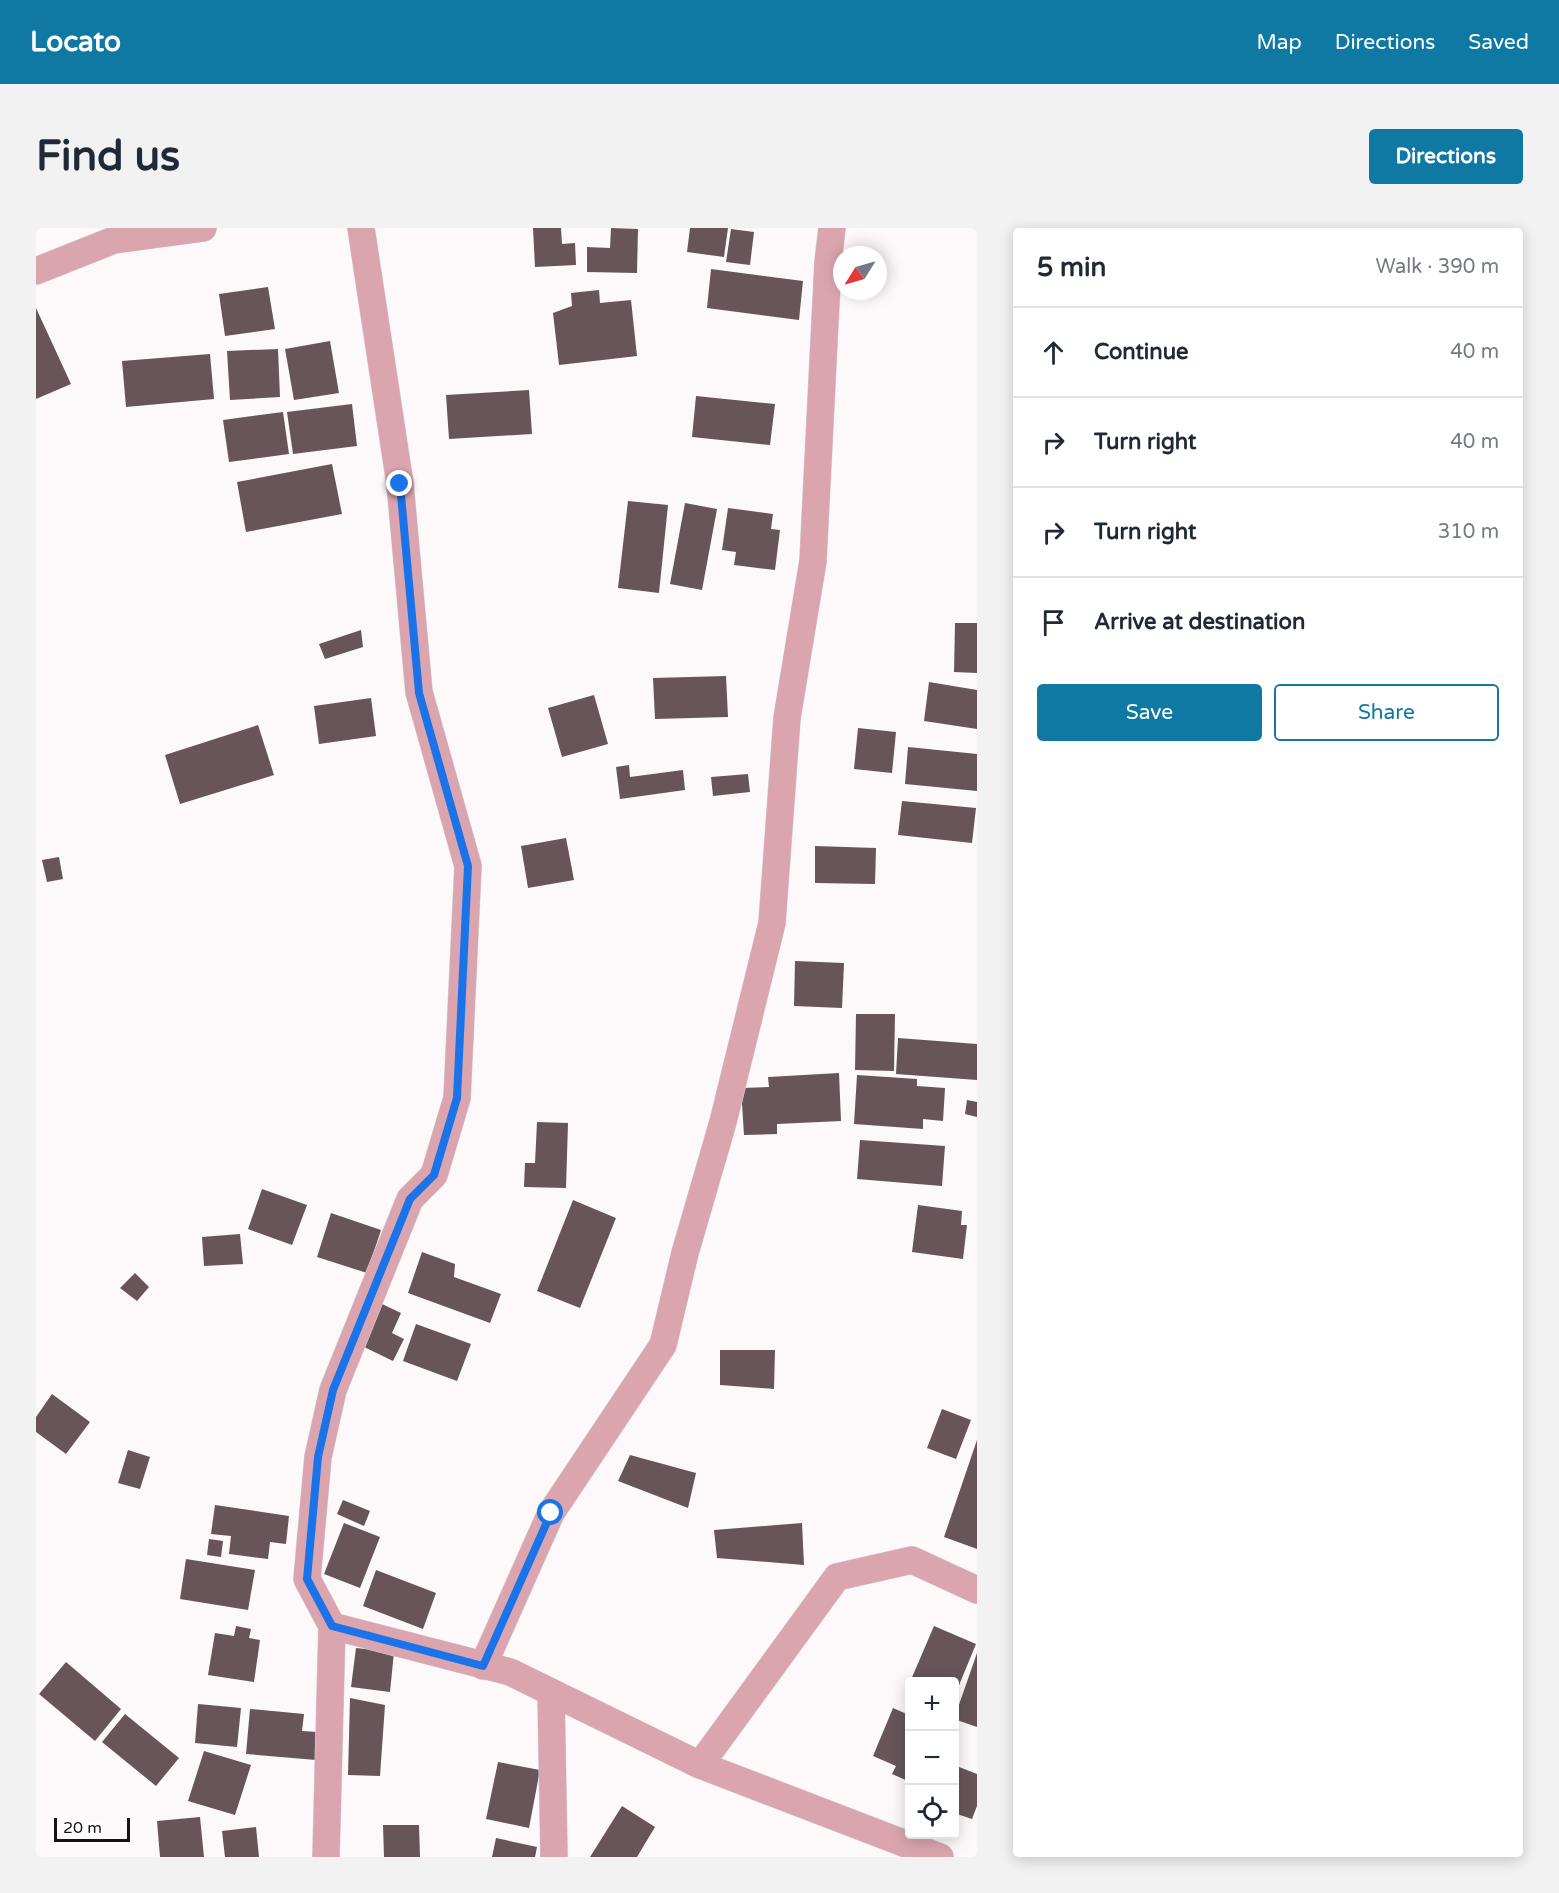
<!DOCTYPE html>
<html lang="en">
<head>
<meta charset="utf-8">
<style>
	:root { --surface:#fff; --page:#f2f2f3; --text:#1f2937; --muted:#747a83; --line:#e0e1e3; --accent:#0f79a3 }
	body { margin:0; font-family:"Varela Round",sans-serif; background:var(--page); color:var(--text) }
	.controls { position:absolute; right:18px; bottom:18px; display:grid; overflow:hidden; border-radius:6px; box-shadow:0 3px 15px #0003 }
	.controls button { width:54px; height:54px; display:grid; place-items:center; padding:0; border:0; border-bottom:2px solid var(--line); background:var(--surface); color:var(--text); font:30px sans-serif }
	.compass { position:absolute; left:797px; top:18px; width:54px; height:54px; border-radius:50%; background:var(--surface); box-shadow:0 3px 15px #0003; rotate:233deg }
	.scale { position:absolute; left:18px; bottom:15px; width:76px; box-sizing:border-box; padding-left:6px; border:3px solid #181112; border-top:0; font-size:16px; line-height:21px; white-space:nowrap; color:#181112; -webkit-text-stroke:4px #fff; paint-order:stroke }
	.stop { position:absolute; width:18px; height:18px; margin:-14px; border:4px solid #1a73e8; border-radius:50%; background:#fff }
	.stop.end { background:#1a73e8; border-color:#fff; box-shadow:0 2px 6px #0008 }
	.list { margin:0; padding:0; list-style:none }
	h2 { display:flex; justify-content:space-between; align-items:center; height:78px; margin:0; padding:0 24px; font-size:26px }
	h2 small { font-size:20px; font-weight:400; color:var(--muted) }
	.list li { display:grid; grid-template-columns:39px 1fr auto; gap:18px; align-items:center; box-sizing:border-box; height:90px; padding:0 24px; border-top:2px solid var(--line) }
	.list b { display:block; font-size:22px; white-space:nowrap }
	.list em { font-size:20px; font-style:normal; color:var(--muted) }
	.actions { display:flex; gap:12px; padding:18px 24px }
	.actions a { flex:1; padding:14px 0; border:2px solid var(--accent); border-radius:6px; text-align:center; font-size:21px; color:var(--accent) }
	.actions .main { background:var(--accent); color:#fff }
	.icon { flex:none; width:33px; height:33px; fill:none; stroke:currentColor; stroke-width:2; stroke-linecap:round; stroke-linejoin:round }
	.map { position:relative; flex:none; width:941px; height:1629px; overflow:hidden; border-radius:6px }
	header { display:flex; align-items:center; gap:36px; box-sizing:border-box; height:84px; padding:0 30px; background:var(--accent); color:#fff }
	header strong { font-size:28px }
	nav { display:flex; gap:33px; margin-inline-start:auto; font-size:21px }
	.intro { display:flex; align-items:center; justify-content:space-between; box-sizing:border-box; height:144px; padding:0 36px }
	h1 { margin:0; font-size:42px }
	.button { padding:15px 27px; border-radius:6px; background:var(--accent); color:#fff; font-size:21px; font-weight:700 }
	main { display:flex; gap:36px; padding:0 36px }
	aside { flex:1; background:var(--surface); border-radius:6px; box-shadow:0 3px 15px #0003 }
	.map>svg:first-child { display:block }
</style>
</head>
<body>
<header>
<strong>Locato</strong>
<nav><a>Map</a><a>Directions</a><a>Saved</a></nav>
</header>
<div class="intro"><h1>Find us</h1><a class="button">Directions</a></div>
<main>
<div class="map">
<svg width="941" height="1629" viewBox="0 0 941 1629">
	<rect width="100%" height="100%" fill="#fdf8f9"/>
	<path fill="#675559" d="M497 0H525L526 16 539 15 540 37 499 39Z
		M575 0 602 1 601 45 551 44V19L574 20Z
		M654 0H692L688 29 651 24Z
		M695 1 718 4 714 37 690 34Z
		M675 41 767 53 763 92 671 80Z
		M232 59 239 101 189 108 183 66Z
		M563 62 564 75 595 72 601 128 523 137 517 85 536 78 535 65Z
		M0 80 35 156 0 171Z
		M294 113 303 165 258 172 249 121Z
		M242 121 244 169 194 172 191 123Z
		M174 126 178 171 90 179 86 133Z
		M493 162 496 206 413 211 410 167Z
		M660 168 739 176 734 217 656 209Z
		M316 176 321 218 257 226 251 184Z
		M247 184 253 226 193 234 187 192Z
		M296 236 306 286 210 304 201 254Z
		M592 273 632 277 623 365 582 360Z
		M649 275 681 281 666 362 634 356Z
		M692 280 737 286 735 301 744 302 739 342 698 337 700 324 686 322Z
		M919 395H941V445L918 444Z
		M325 402 327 419 289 431 283 416Z
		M690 448 692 489 619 491 617 450Z
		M893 454 941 462V501L888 493Z
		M558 467 572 516 526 529 512 480Z
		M335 470 340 508 283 516 278 478Z
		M222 497 238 547 144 576 129 527Z
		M822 500 860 504 856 545 818 541Z
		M872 519 941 526V563L869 556Z
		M593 537 594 549 647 542 649 562 584 571 580 539Z
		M712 546 714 564 677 568 675 549Z
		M866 573 940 580 936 615 862 607Z
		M530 610 538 652 492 660 485 618Z
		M779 618 840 620 839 656 779 655Z
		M23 629 27 651 11 654 6 632Z
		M759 733 808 735 806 780 758 778Z
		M820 786H859L858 843 819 842Z
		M862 810 941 816V852L860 846Z
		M803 845 805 893 741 896V906L708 907 705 860 733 859 732 849Z
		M821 847 881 851V858L909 860 907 893 887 891V901L818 896Z
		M931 872 941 874V889L929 886Z
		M501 894 532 895 530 960 488 959 489 935H499Z
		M824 912 909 918 906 958 821 951Z
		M226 961 271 977 256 1017 212 1001Z
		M537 972 580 990 544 1080 501 1063Z
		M882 977 926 983 925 997H931L927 1031 876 1024Z
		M295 985 345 1002 331 1045 281 1029Z
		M204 1006 207 1036 168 1038 166 1009Z
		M386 1024 419 1036 418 1049 465 1066 454 1095 372 1065Z
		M99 1045 113 1059 101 1073 84 1060Z
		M344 1075 365 1085 356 1105 368 1111 357 1133 324 1117Z
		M380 1096 435 1116 421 1153 367 1133Z
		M684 1122H739L738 1161 684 1157Z
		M16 1166 54 1194 30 1226 0 1204V1189Z
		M906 1181 935 1192 920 1231 891 1220Z
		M941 1212V1321L908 1309Z
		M92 1222 114 1229 104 1261 82 1255Z
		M594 1227 660 1245 652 1280 582 1253Z
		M307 1272 334 1283 328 1298 301 1286Z
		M179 1277 253 1288 250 1316 234 1314 232 1331 193 1326 195 1308 175 1306Z
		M308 1295 344 1309 324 1360 288 1346Z
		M766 1295 768 1337 681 1330 678 1302Z
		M173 1311 187 1313 185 1329 171 1327Z
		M150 1331 219 1342 212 1382 144 1371Z
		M340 1342 400 1365 387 1401 327 1378Z
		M200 1398 215 1401 213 1410 224 1412 218 1454 172 1447 179 1405 198 1408Z
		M898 1398 940 1416 919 1467 918 1454H874Z
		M320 1420 358 1424 354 1464 315 1459Z
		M941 1425V1499L918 1491Z
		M30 1434 85 1481 59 1513 3 1466Z
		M314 1470 349 1477 344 1548 312 1547Z
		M162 1476 205 1480 201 1519 159 1515Z
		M857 1480 873 1487V1550L872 1553 856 1546 860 1538 837 1528Z
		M214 1481 268 1486 266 1503 282 1504 280 1532 210 1526Z
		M89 1486 143 1530 120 1558 66 1514Z
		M168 1523 215 1537 199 1587 152 1573Z
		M462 1534 504 1542 493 1600 450 1591Z
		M918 1537 941 1546V1578L936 1591 918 1585Z
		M586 1578 619 1599 601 1629H554Z
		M164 1589 168 1629H124L121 1593Z
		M347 1597H383L384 1629H348Z
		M220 1599 223 1629H189L186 1603Z
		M460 1610 501 1619 499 1629H456Z"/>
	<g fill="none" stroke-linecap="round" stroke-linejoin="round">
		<g stroke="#d8d3d4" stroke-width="28">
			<path id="street" d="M0 43 78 12 167 0
				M296 1398 474 1444 664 1537 904 1629
				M447 1438 515 1285 627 1117 649 1025 687 894 736 695 751 490 777 333 792 34 796 0
				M515 1464 518 1629
				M664 1537 801 1349 876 1332 941 1362
				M290 1629 296 1398 271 1351 282 1229 297 1162 374 971 398 947 421 870 432 638 383 464 364 256 325 0"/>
		</g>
		<use href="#street" stroke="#daa5af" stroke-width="27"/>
	</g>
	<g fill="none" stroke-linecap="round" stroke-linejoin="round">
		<path stroke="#1a73e8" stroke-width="8" d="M364 256 383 465 432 638 421 870 398 947 374 971 297 1162 282 1229 271 1351 296 1398 447 1438 515 1285"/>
	</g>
</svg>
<div class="controls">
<button>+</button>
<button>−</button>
<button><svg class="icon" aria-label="locate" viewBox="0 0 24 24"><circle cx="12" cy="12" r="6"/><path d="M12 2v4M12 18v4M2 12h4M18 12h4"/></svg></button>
</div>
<svg class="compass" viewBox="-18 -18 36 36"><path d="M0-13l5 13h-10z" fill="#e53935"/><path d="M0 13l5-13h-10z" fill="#747a83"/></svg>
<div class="scale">20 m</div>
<div class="stop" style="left:515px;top:1285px"></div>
<div class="stop end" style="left:364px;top:256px"></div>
</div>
<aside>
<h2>5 min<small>Walk · 390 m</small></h2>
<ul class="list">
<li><svg class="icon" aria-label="ahead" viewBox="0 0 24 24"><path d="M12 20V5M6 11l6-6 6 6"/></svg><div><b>Continue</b></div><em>40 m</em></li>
<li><svg class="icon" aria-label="right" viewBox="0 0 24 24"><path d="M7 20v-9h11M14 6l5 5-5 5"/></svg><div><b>Turn right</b></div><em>40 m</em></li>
<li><svg class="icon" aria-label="right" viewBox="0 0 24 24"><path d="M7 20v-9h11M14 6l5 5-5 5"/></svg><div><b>Turn right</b></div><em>310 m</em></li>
<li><svg class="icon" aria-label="arrive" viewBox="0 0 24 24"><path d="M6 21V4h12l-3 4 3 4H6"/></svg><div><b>Arrive at destination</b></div></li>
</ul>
<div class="actions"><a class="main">Save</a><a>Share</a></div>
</aside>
</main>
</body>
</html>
